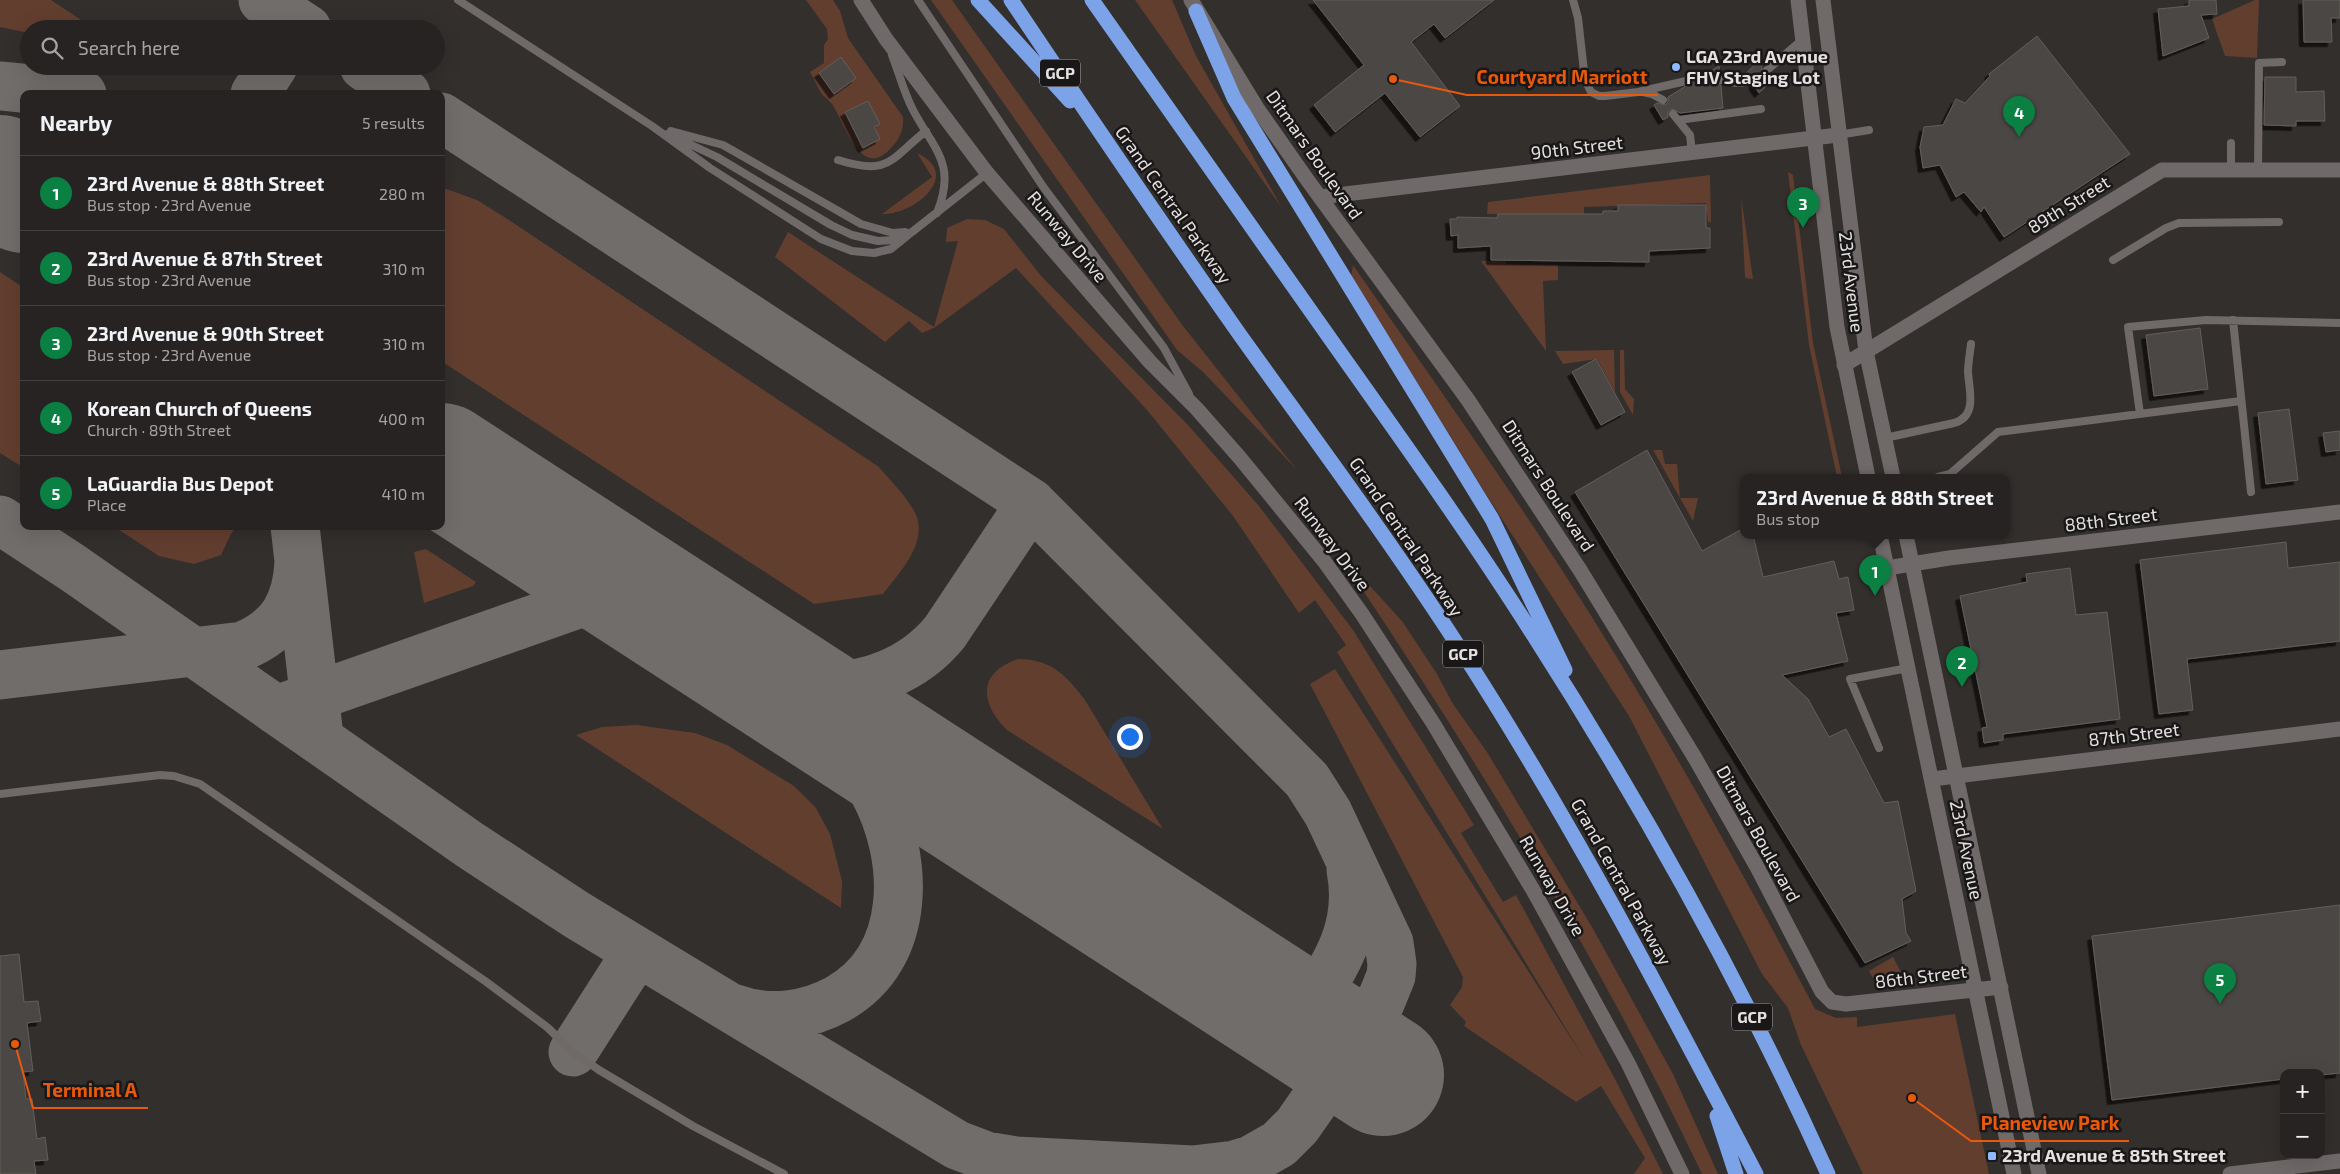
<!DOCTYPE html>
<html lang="en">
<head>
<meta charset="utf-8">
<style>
	:root { --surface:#262322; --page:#322f2f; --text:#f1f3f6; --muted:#a4a4a5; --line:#424040; --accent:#0b8043 }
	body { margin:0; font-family:"Exo 2",sans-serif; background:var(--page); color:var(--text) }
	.controls { position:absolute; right:15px; bottom:15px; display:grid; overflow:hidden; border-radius:10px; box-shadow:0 5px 20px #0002 }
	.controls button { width:45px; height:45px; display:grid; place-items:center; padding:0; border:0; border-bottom:1px solid var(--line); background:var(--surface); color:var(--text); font:25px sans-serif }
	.you { position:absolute; left:1129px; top:736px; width:18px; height:18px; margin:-12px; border:4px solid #fff; border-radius:50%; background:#1a73e8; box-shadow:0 0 0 8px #1a73e833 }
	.badge { display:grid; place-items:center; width:32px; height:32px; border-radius:50%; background:var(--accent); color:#fff; font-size:16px; font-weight:700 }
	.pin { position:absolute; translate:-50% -41px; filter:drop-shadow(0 1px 2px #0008) }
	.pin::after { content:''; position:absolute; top:26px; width:18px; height:15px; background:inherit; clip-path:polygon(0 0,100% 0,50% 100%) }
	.popup { position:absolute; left:1740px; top:474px; width:270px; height:65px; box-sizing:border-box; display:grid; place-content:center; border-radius:10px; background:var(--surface); filter:drop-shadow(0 1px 4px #0005); font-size:16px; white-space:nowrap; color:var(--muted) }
	.popup b { font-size:19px; color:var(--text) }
	.popup::after { content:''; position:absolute; left:50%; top:100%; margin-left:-10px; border:10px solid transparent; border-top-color:var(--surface) }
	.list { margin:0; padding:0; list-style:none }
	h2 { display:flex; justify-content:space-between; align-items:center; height:65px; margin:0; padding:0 20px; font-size:21px }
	h2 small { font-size:16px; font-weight:400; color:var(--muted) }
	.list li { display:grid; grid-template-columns:32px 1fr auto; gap:15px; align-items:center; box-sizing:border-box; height:75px; padding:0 20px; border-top:1px solid var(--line) }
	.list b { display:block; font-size:19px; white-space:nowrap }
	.list p { margin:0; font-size:16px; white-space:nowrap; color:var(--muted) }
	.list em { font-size:16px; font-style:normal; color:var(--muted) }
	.icon { flex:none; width:28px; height:28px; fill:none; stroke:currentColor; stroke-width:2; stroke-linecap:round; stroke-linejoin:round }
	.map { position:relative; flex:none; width:2340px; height:1174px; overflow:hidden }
	.search { position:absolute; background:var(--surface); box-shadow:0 5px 20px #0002; left:20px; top:20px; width:425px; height:55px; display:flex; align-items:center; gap:12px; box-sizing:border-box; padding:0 18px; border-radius:28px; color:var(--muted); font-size:19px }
	.panel { position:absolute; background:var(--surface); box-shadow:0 5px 20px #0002; left:20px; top:90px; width:425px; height:440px; border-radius:10px }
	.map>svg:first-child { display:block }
</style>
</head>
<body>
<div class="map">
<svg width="2340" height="1174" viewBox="0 0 2340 1174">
	<defs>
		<filter id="shadow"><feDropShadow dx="-4.5" dy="4.5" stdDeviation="0" flood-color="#0009"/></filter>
	</defs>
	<rect width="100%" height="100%" fill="#322f2d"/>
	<path fill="#623e2f" d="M0 0H51L95 29H29V33L0 27Z
		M806 0H833L840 11 848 38 903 117C904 129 900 139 891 148 861 182 845 123 832 104 829 100 824 97 821 93 817 86 814 79 810 72L824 63V45L828 39 827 29Z
		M931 0H952L1183 326 1297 470 1203 372 1177 350Z
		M1135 0H1172L1196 56 1282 208Z
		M2255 0H2259L2257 58 2225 56 2212 19Z
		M917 153C963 174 915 215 882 214L932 177Z
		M1788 172 1793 175 1813 343 1842 477H1837L1809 345Z
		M1710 175 1711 222H1708L1706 203 1584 207V215L1487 214 1488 202Z
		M441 187 477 200 509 220 879 467C890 480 904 494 913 509 932 539 900 572 883 594L814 604 441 361Z
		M1741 196 1753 279 1745 278Z
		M967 219 985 220 1004 229 1042 277 1188 425 1259 506 1353 630 1474 825 1461 833 1503 902 1516 895 1615 1079 1663 1174H1634L1645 1158 1601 1086 1576 1102 1464 1026 1466 1022 1450 1005 1462 987 1463 977 1310 684 1335 669 1585 1060 1337 652 1346 645 1315 600 1299 613 1233 516 1147 410 1016 268 934 328 922 333 909 321 885 342 775 257 788 232 934 327 958 241 946 242 947 228Z
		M1481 261H1506V264L1558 265V280L1543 281 1546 351Z
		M1353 265C1423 366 1495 467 1562 570 1654 712 1736 860 1815 1009L1836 1018 1857 1017V1027L1955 1014 1989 1174H1863L1801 1045 1788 1008 1762 974 1629 716 1491 502 1351 276Z
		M0 272 24 288V468L0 453Z
		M1614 350 1615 392 1597 359 1563 364 1555 351Z
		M1620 350H1624L1625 389 1634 399 1633 415 1620 392Z
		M1653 450H1662L1665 464H1677L1680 498H1698L1693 521Z
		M113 526H237L231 534 221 555 194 564 159 556Z
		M426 549 476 582 473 586 424 603 414 552Z
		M1370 586 1402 621 1437 674 1453 704 1487 752 1592 927 1673 1074 1718 1174H1702C1606 972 1488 778 1364 592Z
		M1018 659C1051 659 1066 675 1085 700L1163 829 1007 730C980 703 977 673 1018 659Z
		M636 725 695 733 727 745 794 786 816 808 830 834 842 881 841 908 576 735 602 727Z
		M1893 957 1902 974 1873 978 1869 971Z"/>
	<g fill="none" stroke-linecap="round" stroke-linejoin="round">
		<path stroke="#706d6b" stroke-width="49" d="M263 0 307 29
			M364 66 406 94
			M0 86 82 94
			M255 94 273 66
			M0 520 73 568 470 845 577 915 957 1145 986 1156 1016 1161 1193 1170 1235 1165 1251 1160 1279 1144 1297 1126 1348 1053 1380 1003 1391 976 1392 964 1389 943 1328 813 1307 780 1031 503 441 117
			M295 526 318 728
			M758 671C778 676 798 683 819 685 867 689 915 669 945 632L1031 503
			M0 675 243 646C282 630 297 603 299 562
			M276 710 629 586
			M736 1009C770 1021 807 1016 838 999 913 957 910 857 873 790 856 759 833 732 810 705
			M1299 1021C1331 972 1363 932 1351 870
			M573 1052 637 952"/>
		<path stroke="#706d6b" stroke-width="122" d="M0 176 24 192
			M441 464 1383 1075"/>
	</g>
	<path fill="#4b4745" stroke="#625e5d" filter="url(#shadow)" d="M1313 0H1494L1445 38 1434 24 1411 42 1460 106 1420 137 1385 93 1335 132 1314 105 1364 65Z
		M2189 0H2216L2217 14 2201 15 2209 38 2163 56 2158 9 2189 6Z
		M2303 0H2340V18H2331L2332 42H2304Z
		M2037 36 2130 154 2004 237 1984 207 1981 212 1964 192 1956 197 1940 165 1923 168 1920 147 1924 127 1943 125 1956 99 1965 103 1990 76 1989 74Z
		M841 57 856 78 834 94 819 73Z
		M1758 62 1762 67 1761 74 1765 76 1769 75 1773 80 1759 93 1754 86V78L1744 75Z
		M1719 66 1720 75 1716 77V81L1721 86 1723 108 1680 113 1672 109 1668 112V117L1663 120 1654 105 1657 103 1665 105 1668 102V97Z
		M2265 77H2296V92L2324 91 2325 121H2296V126L2264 125Z
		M868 101 880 124 874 127 880 139 863 148 845 112Z
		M1618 205H1706V228H1710V248L1649 251V262L1491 260V246L1458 248V235L1451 236 1450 219H1457V217L1497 218 1498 214H1603V211H1618Z
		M2200 328 2208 389 2154 396 2146 335Z
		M1596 359 1625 412 1601 425 1572 372Z
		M2289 409 2298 480 2266 484 2258 413Z
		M2340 431V450L2326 452 2323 433Z
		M1647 450 1702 551 1744 528V535H1753L1763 577 1834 561 1839 579 1848 577 1854 610 1836 613 1848 661 1782 675 1808 699 1829 737 1846 729 1884 803 1898 801 1916 891 1902 899 1906 933 1911 941 1865 963 1575 492Z
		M2286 542 2288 568 2340 562V641L2187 659 2193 710 2159 714 2140 560Z
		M2070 568 2076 615 2107 612 2120 719 2003 734V740L1984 743 1982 728 1987 727 1960 596 2027 582 2026 574Z
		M2340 905V1073L2321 1075V1073H2284V1079L2112 1100 2092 936Z
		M19 954 24 1002 38 1001 41 1021 27 1023 33 1071 23 1072 26 1099H32L37 1139 45 1137 48 1160 34 1161 36 1174H0V956Z"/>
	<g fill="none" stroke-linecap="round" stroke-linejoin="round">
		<path stroke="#6f6a69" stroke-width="8" d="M458 0 652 126 710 168 821 239 852 251 874 253 891 249 912 232
			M918 0 1044 188 1164 348 1189 394
			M1573 0 1578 18 1585 80 1591 92 1599 96H1605L1638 92 1686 81
			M892 55C899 73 904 93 913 110 934 150 957 163 937 213
			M1766 71 1803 39
			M1721 80 1737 83 1750 82
			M1643 92 1652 94 1663 100
			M1673 114 1690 135 1692 153
			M1678 120 1761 109
			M671 131 723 145 861 224 893 233 905 232
			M668 134 717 157 831 225 852 235 878 241 894 240 912 232 987 173
			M1838 135 1869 130
			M838 160C890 176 889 160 926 131
			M2231 169V143
			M2258 169 2259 63 2282 62
			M2113 260 2166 228 2179 223 2279 222
			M2233 320 2251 492
			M2140 414 2128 327 2206 320 2340 323
			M1885 438 1954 423C1978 416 1969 390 1968 372 1968 363 1970 353 1971 344
			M1938 477 1950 474 1998 432 2241 401
			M1879 748 1850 679 1908 668
			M0 794 160 775 174 776 200 784 485 981 547 1027 573 1052 599 1070 693 1126 784 1174"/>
		<path stroke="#6f6a69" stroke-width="15" d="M861 0 886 39 987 173 1150 362 1197 409 1240 458 1324 561 1362 614 1433 723 1533 890 1628 1063 1682 1174
			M1320 197 1838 135
			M1844 365 2162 170H2340
			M1887 568 1949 558 2340 512
			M1932 779 2340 729
			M2230 1174 2340 1161"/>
		<path stroke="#6f6a69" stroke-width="15" d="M1191 0 1257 108 1306 178 1468 400 1580 570 1695 758 1757 867 1822 992 1832 1002 1846 1004 2001 987
			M1798 0 1837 327 1868 477
			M1823 0 1866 351 1893 477
			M1880 535 2014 1174
			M1906 535 2039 1174"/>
		<path stroke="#7ca3e7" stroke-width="15" d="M978 0 1070 101
			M1011 0C1086 112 1162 224 1240 335 1313 437 1388 538 1457 644 1568 815 1662 994 1756 1174
			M1092 0C1174 118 1258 236 1341 354 1407 447 1473 540 1534 636 1644 808 1744 988 1828 1174
			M1196 11 1234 98 1492 519 1565 670
			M1717 1116 1736 1174"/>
	</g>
	<g fill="#90b8fd" stroke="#191717" stroke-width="2">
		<circle cx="1676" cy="67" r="5"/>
		<rect x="1987" y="1151" width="10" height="10" rx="2.5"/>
	</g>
	<g text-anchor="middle" stroke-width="5" stroke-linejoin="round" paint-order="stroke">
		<g fill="#191717" stroke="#a7a4a4" stroke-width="1">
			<rect x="1040" y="59.5" width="40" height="27" rx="4"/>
			<rect x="1443" y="640.5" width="40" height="27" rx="4"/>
			<rect x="1732" y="1003.5" width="40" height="27" rx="4"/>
		</g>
		<g font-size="16" font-weight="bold" fill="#e4e1e0">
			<text x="1060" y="79">GCP</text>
			<text x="1463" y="660">GCP</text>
			<text x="1752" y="1023">GCP</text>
		</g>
		<g font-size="18" font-weight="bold" fill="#e4e1e0" stroke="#191717" text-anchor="start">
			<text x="1686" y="63">LGA 23rd Avenue<tspan x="1686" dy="21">FHV Staging Lot</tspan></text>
			<text x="2002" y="1162">23rd Avenue &amp; 85th Street</text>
		</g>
		<g font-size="18" fill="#e4e1e0" stroke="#191717">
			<text transform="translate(1577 148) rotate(-7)" y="6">90th Street</text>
			<text transform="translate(1314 155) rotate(55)" y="6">Ditmars Boulevard</text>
			<text transform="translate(1173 205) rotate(55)" y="6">Grand Central Parkway</text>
			<text transform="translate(2069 205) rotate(-32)" y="6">89th Street</text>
			<text transform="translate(1067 237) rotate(50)" y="6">Runway Drive</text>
			<text transform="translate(1851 282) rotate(83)" y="6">23rd Avenue</text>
			<text transform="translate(1548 486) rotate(57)" y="6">Ditmars Boulevard</text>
			<text transform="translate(2111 520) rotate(-7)" y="6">88th Street</text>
			<text transform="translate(1406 537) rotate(56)" y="6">Grand Central Parkway</text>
			<text transform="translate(1332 544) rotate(53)" y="6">Runway Drive</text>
			<text transform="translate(2134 735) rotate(-7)" y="6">87th Street</text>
			<text transform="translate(1758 834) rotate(61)" y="6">Ditmars Boulevard</text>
			<text transform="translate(1966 850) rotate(78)" y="6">23rd Avenue</text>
			<text transform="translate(1621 882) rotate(61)" y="6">Grand Central Parkway</text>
			<text transform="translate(1552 886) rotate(60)" y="6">Runway Drive</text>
			<text transform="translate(1921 977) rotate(-7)" y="6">86th Street</text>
		</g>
	</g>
	<path fill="none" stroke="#e8590c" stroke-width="2" d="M1393 79L1467 95H1658M15 1044L33 1108H148M1912 1098L1971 1141H2129"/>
	<g fill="#e8590c" stroke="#191717" stroke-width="2">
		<circle cx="1393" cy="79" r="5"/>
		<circle cx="15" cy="1044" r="5"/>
		<circle cx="1912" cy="1098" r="5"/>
	</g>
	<g font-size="19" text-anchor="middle" font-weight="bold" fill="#e8590c" stroke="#191717" stroke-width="5" stroke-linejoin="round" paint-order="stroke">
		<text x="1562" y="84">Courtyard Marriott</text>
		<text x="90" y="1097">Terminal A</text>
		<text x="2050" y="1130">Planeview Park</text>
	</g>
</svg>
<div class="controls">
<button>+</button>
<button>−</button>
</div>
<div class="you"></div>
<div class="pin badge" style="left:1875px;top:596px">1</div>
<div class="popup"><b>23rd Avenue &amp; 88th Street</b>Bus stop</div>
<div class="pin badge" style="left:1962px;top:687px">2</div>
<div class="pin badge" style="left:1803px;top:228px">3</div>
<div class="pin badge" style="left:2019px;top:137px">4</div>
<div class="pin badge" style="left:2220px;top:1004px">5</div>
<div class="search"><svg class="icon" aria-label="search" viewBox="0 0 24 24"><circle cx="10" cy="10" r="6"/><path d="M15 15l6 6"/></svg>Search here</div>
<section class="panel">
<h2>Nearby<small>5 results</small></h2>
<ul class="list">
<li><span class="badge">1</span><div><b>23rd Avenue &amp; 88th Street</b><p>Bus stop · 23rd Avenue</p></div><em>280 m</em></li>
<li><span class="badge">2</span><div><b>23rd Avenue &amp; 87th Street</b><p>Bus stop · 23rd Avenue</p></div><em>310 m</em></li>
<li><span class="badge">3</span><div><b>23rd Avenue &amp; 90th Street</b><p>Bus stop · 23rd Avenue</p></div><em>310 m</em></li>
<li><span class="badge">4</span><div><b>Korean Church of Queens</b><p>Church · 89th Street</p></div><em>400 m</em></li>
<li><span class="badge">5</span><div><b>LaGuardia Bus Depot</b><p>Place</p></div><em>410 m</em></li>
</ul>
</section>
</div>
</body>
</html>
